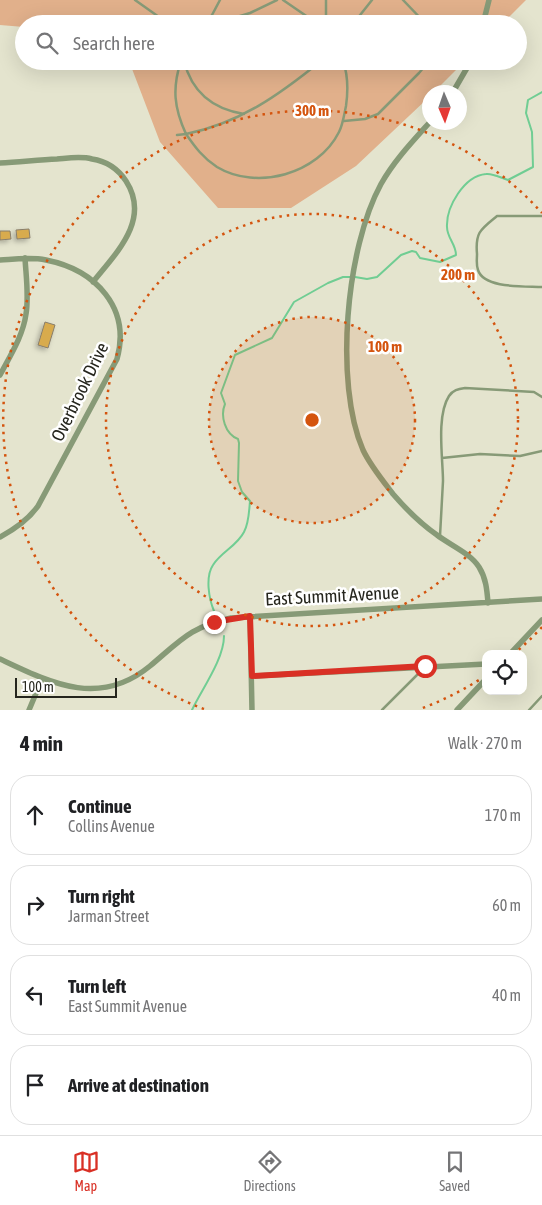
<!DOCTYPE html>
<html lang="en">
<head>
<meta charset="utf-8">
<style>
	:root { --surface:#fff; --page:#f2f2f2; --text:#202124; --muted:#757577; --line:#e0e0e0; --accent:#d93025 }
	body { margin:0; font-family:"Asap Condensed",sans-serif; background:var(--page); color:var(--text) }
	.controls { position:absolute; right:15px; bottom:15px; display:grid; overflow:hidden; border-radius:10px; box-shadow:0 5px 20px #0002 }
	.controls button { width:45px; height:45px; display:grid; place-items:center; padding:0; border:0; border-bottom:1px solid var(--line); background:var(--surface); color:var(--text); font:25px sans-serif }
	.compass { position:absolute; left:422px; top:85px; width:45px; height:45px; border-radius:50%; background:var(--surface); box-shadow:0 5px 20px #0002; rotate:178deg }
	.scale { position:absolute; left:15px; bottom:12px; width:102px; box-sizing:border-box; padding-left:5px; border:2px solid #25251d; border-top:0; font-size:14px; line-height:18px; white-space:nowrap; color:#25251d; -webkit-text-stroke:4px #fff; paint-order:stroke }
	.stop { position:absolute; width:15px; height:15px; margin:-11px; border:4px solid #d93025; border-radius:50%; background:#fff }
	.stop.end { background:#d93025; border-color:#fff; box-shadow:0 1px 5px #0008 }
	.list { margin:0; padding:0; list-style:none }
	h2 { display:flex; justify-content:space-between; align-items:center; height:65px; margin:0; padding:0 20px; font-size:21px }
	h2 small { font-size:16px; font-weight:400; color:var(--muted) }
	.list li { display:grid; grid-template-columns:32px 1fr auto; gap:15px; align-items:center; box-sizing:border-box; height:80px; margin:0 10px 10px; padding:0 10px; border:1px solid var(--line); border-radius:20px }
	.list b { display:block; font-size:19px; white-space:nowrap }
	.list p { margin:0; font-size:16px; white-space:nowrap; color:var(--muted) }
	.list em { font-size:16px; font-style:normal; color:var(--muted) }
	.icon { flex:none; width:28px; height:28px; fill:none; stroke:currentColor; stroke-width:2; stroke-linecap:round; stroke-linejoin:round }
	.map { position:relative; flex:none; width:542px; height:710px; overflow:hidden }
	.search { position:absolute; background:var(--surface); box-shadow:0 5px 20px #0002; left:15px; right:15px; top:15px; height:55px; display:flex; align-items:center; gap:12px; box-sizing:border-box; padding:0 18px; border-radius:28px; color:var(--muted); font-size:19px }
	.sheet { height:425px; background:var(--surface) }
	nav { display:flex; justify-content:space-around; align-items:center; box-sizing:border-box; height:70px; border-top:1px solid var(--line); background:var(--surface); font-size:14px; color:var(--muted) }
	nav a { display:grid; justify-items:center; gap:2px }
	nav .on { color:var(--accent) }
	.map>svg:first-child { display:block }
</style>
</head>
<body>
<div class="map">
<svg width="542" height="710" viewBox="0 0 542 710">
	<defs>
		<filter id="shadow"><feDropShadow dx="-2.5" dy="2.5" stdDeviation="2.5" flood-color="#0004"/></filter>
	</defs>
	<rect width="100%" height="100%" fill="#e4e4ce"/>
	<path fill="#e1b08b" d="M0 0H526L502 24H24V27L0 25Z
		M129 61H465L434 92H430L429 97 427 99 356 166 291 208H218L160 142Z"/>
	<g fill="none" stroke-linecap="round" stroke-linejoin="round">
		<path stroke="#70cd93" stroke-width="2" d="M355 277 367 279 377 277 401 255 412 251 416 252 420 258 440 262 456 255C456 244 447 238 447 227 446 207 464 176 486 174 493 173 501 178 508 180L533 167 532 132 526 113 528 100 542 92
			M214 611C209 599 205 577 213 565 221 552 237 546 244 532 249 523 249 511 250 501L242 492 238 481 239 443 238 439C225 434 220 416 225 404L221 393 235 355 272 338 294 302 328 283 343 277H350
			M192 710C202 689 224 659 224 636"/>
	</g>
	<path fill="#d8ab4d" stroke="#887e6b" filter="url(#shadow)" d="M29 229 30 238 17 239 16 230Z
		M0 231H10L11 239 0 240Z
		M45 322 55 325 48 348 38 345Z"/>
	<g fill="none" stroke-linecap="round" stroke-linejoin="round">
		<path stroke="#879a77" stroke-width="2.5" d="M135 0 159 17 177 24
			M283 0 318 24
			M403 0 426 24
			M204 24 212 15 220 0
			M214 24 250 13 277 0
			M326 24V0
			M353 24 372 0
			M184 61C192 93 213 109 244 114
			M321 61C279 95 240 123 186 134 195 147 203 158 217 167 257 191 318 174 339 132 343 124 344 115 346 106 348 92 348 75 343 61
			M344 121 365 119 378 114 419 73 429 61
			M177 135 186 134C174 108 172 88 181 61
			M542 216H497C481 229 475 232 477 254 477 259 476 265 478 270 484 289 526 286 542 287
			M442 458 480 454 520 456 542 451
			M440 536C441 518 442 500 443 481 443 459 436 416 449 396 453 390 458 389 465 388L534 392 542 397
			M382 710 423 669
			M529 710 542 696"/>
		<path stroke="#879a77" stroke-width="5.5" d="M483 24 489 0
			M453 92 471 61
			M430 122C412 142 394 161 381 184 346 248 334 383 363 450 370 465 383 481 393 494 406 509 421 524 437 535 450 545 470 553 479 567 486 578 487 590 488 603
			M0 163C19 162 38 160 57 159 69 158 81 156 92 159 106 161 118 169 126 181 151 220 116 253 93 282
			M0 260C16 259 31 257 46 260 96 270 131 308 117 359L38 506C28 520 15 529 0 537
			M0 375C10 356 23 336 26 314 29 296 26 276 25 258
			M250 616 252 710
			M510 654 542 620
			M0 659C51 683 99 708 150 666 181 640 190 627 231 618L542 599
			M252 676 486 664
			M29 710 42 679
			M457 710 486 679"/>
	</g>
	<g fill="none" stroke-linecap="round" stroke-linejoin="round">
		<path stroke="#d93025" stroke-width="6" d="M214 622 250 616 252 676 425 666"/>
	</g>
	<circle cx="312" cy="420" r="103" fill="#d4540e" fill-opacity=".12"/>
	<g fill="none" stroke="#d4540e" stroke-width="2.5" stroke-dasharray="2.5 5">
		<circle cx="312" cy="420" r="103"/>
		<circle cx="312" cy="420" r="206"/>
		<path d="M542 627A309 309 0 0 1 515 653M485 676A309 309 0 0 1 420 709M204 709A309 309 0 1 1 542 213"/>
	</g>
	<g text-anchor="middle" stroke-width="5" stroke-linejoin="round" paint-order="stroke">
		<g font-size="18" fill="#25251d" stroke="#fff">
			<text transform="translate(80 392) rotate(-64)" y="6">Overbrook Drive</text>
			<text transform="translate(332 596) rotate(-3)" y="6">East Summit Avenue</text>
		</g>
	</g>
	<circle cx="312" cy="420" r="8" fill="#d4540e" stroke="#fff" stroke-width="2.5"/>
	<g font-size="15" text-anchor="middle" font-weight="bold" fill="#d4540e" stroke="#fff" stroke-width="5" stroke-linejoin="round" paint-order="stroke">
		<text x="312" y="116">300 m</text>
		<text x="458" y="280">200 m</text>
		<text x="385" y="352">100 m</text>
	</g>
</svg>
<div class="controls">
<button><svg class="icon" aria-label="locate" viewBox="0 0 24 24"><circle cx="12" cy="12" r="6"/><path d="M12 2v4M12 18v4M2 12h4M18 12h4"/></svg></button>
</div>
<svg class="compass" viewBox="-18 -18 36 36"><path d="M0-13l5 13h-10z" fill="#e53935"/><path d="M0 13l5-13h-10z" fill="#757577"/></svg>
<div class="scale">100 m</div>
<div class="stop" style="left:425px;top:666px"></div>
<div class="stop end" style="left:214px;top:622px"></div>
<div class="search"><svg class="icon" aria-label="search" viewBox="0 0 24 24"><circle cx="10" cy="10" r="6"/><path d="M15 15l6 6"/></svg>Search here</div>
</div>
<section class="sheet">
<h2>4 min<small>Walk · 270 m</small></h2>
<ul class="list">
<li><svg class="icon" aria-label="ahead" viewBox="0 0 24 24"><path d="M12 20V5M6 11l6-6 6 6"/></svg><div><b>Continue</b><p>Collins Avenue</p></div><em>170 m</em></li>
<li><svg class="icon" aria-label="right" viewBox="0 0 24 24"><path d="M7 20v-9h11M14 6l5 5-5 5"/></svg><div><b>Turn right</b><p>Jarman Street</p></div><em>60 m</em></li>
<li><svg class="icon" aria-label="left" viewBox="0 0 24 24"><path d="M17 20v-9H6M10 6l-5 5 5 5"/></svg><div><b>Turn left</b><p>East Summit Avenue</p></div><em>40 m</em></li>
<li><svg class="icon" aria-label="arrive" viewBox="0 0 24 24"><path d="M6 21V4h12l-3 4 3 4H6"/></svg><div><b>Arrive at destination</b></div></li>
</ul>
</section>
<nav>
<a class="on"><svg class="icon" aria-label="map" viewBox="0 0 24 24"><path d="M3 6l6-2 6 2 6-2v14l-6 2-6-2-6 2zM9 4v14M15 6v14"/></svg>Map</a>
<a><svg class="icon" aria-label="directions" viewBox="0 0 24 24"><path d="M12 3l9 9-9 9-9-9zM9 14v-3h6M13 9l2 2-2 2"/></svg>Directions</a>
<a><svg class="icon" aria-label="saved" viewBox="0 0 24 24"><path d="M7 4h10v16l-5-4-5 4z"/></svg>Saved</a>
</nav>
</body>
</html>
